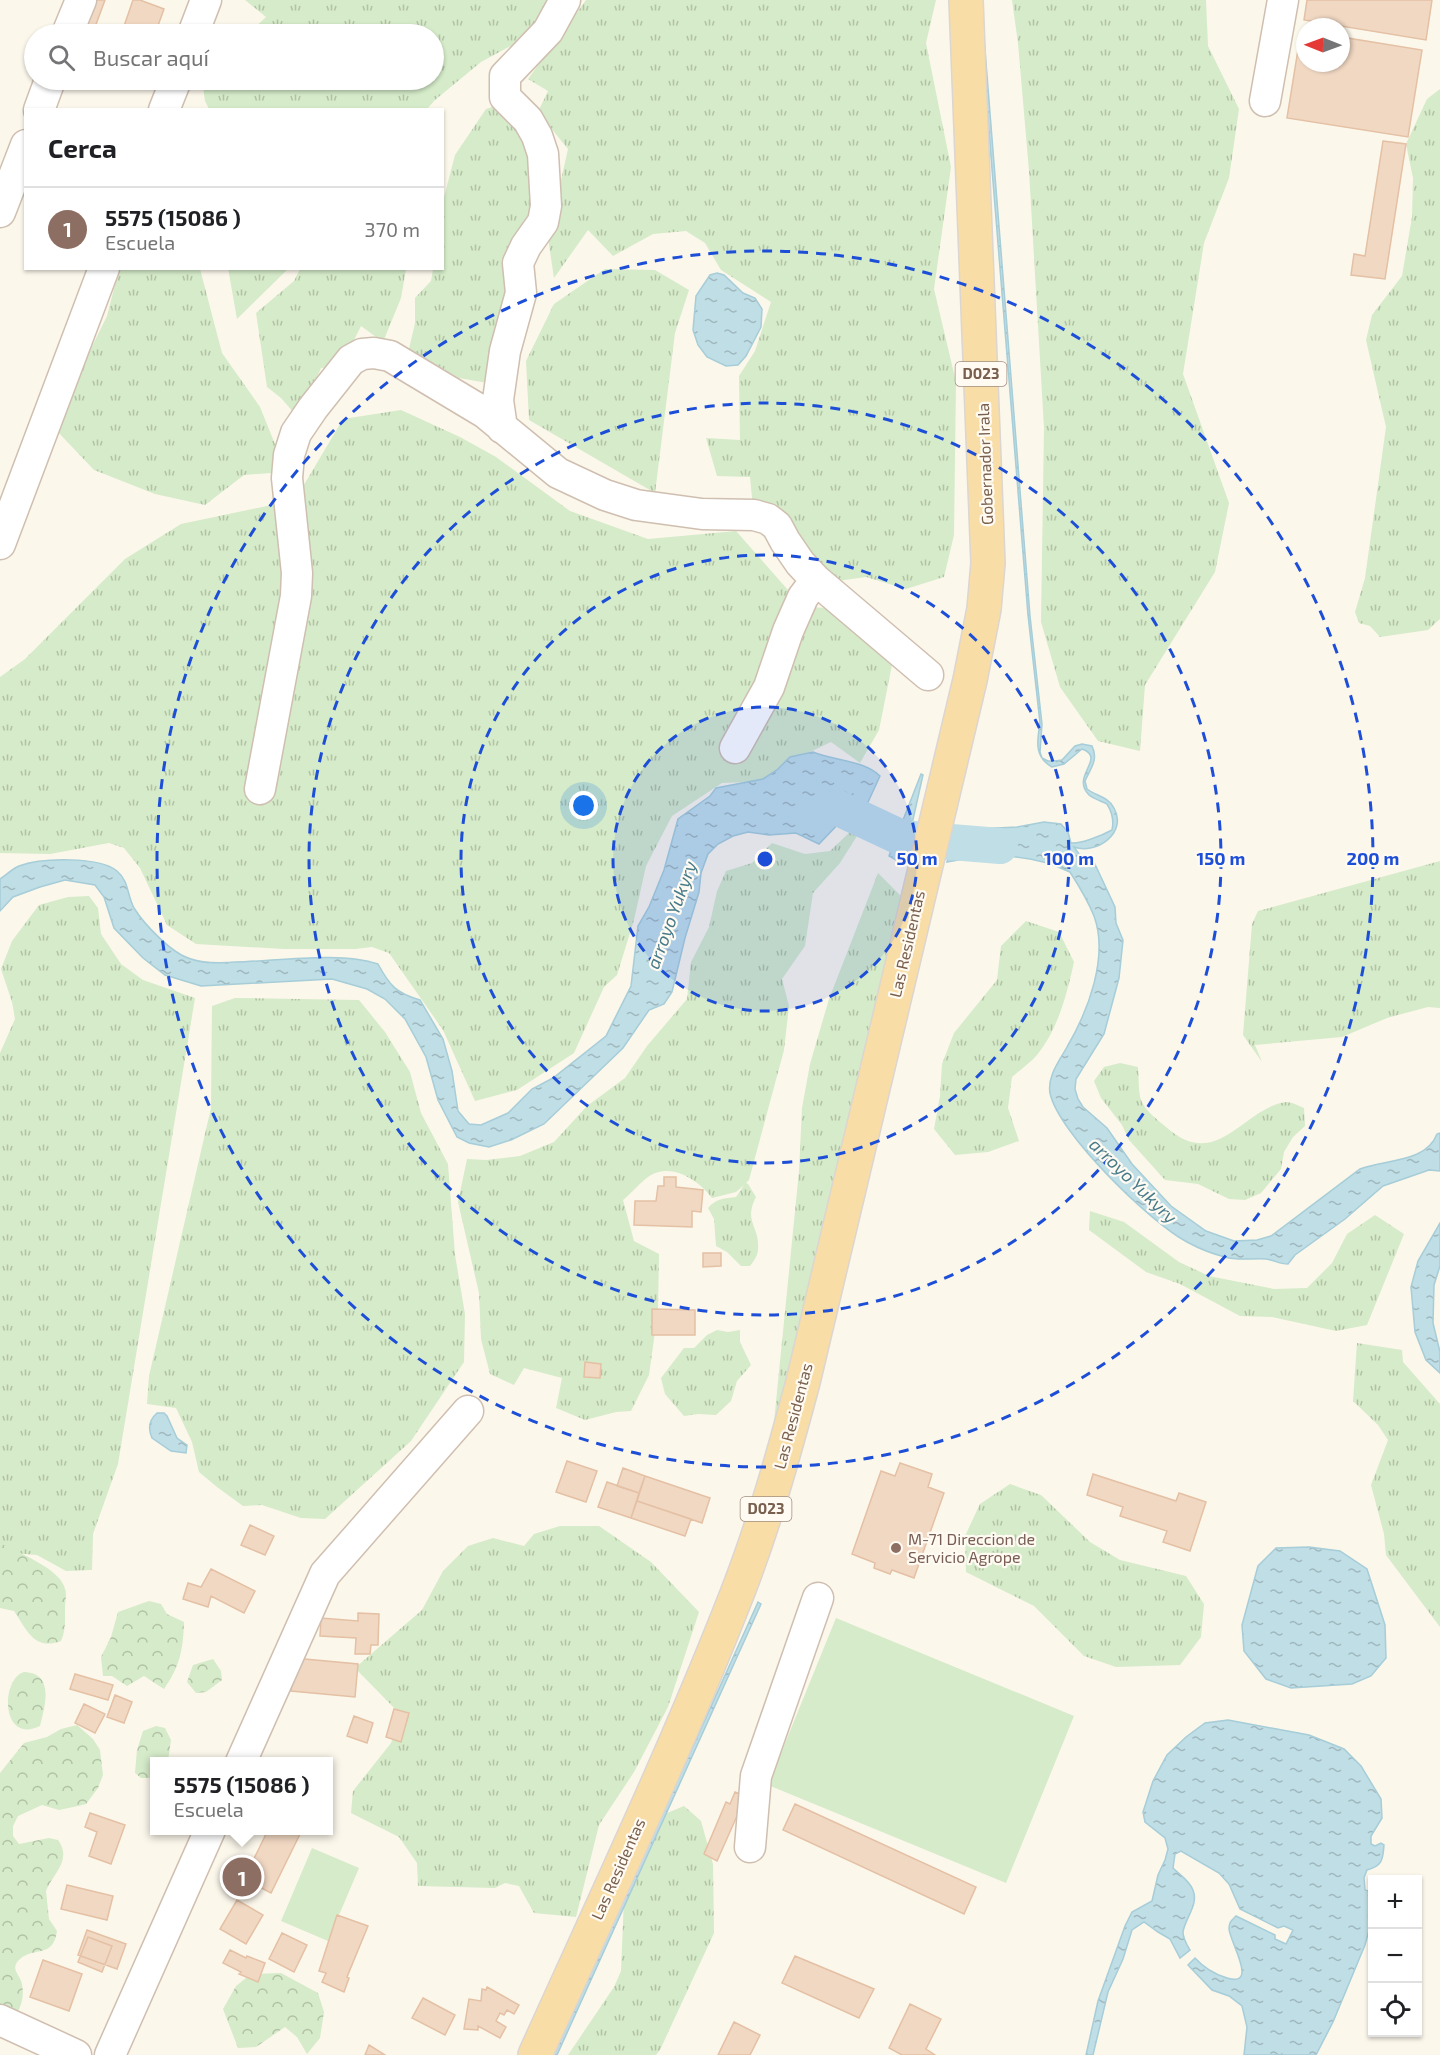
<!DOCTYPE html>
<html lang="es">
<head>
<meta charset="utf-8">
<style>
	:root { --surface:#fff; --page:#f6f6f6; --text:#202124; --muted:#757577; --line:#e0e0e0; --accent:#774a3a }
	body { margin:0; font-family:"Exo 2",sans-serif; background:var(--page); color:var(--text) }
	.controls { position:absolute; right:18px; bottom:18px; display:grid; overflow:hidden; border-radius:0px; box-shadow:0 2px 4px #0004 }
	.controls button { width:54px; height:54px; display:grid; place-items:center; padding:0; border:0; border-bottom:2px solid var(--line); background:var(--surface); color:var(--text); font:30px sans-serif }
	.compass { position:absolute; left:1296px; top:18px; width:54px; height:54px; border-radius:50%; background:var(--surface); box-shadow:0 2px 4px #0004; rotate:271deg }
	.you { position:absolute; left:584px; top:806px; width:21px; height:21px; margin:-15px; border:4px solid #fff; border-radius:50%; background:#1a73e8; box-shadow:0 0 0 9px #1a73e833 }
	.badge { display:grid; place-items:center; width:39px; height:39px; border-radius:50%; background:var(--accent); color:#fff; font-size:20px; font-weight:700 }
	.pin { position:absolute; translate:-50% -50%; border:3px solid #fff; box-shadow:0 2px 6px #0006 }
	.popup { position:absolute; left:150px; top:1757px; width:183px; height:78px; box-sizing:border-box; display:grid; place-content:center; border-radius:0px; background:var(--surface); filter:drop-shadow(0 2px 4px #0005); font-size:20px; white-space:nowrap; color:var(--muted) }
	.popup b { font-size:22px; color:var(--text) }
	.popup::after { content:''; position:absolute; left:50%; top:100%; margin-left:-12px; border:12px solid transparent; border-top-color:var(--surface) }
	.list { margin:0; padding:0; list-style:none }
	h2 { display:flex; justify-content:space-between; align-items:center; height:78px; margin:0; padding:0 24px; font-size:26px }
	h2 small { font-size:20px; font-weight:400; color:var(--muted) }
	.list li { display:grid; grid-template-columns:39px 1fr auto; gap:18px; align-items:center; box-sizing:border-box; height:84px; padding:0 24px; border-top:2px solid var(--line) }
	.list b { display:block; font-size:22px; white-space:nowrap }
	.list p { margin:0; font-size:20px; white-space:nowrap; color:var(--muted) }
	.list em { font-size:20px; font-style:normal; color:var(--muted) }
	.icon { flex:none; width:33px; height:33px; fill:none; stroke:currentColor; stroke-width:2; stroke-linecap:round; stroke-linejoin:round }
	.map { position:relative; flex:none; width:1440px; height:2055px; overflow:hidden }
	.search { position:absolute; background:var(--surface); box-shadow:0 2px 4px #0004; left:24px; top:24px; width:420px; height:66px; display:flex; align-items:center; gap:15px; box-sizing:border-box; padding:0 21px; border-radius:33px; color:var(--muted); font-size:22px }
	.panel { position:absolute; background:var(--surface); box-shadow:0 2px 4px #0004; left:24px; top:108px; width:420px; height:162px; border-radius:0px }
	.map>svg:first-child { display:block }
</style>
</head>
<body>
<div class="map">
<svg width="1440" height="2055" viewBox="0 0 1440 2055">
	<defs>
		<pattern id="grass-tufts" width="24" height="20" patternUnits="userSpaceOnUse" patternTransform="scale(1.5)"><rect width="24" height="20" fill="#d5ebc9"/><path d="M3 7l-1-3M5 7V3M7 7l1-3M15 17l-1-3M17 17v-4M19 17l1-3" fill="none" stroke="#b2c2a5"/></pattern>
		<pattern id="forest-crowns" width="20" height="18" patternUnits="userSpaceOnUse" patternTransform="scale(1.5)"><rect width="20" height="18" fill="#d5ebc9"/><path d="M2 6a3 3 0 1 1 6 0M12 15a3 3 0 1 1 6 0" fill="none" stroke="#b2c2a5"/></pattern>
		<pattern id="water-ripples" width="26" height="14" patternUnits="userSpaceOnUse" patternTransform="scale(1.5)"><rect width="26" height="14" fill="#bfdee6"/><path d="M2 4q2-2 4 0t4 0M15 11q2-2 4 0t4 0" fill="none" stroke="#a0b7bd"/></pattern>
	</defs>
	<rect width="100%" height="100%" fill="#fcf7eb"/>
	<path fill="url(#grass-tufts)" d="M245 0H571L531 35 481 62 435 100 427 109H209L205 101 202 80H434V34H248L266 17Z
		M586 0H936L926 43 951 167 934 289 956 382 954 535 944 577 906 589 866 577 830 582 753 508 750 477 717 476 706 438 740 440 739 376 755 351 771 302 721 270 705 243 686 231 653 234 613 256 588 230 554 278 548 238 568 149 538 112 548 91 528 79Z
		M1012 0H1206L1208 46 1239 109 1229 178 1204 243 1183 374 1229 503 1215 572 1145 685 1140 751 1098 741 1060 687 1041 622 1044 428 1029 171 1018 43Z
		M1440 89V619L1428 630 1380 637 1370 626 1359 623 1355 612 1365 578 1386 427 1366 340 1372 315 1402 276 1412 217 1413 178 1406 144 1427 99Z
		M507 102 541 162 493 384 459 378 409 349 415 323V298L431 281 433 269 442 268 443 201 455 155 486 109Z
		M228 268H288V269L237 319Z
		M119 269H200L222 353 260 407 281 459 271 473 244 475 205 505 155 494 94 470 56 430 78 375 107 316Z
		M300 269H406L401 298 383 342 361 326 341 366 321 368 302 411 294 413 281 398 267 387 256 313 294 281Z
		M605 269 655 270 689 290 675 333 655 493 529 420 526 361 554 304Z
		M401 410 460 437 496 457 570 511 648 539 736 531 803 607 829 608 894 655 879 730 860 763 831 742 789 762 775 781 722 783 672 816 646 866 634 920 617 975 604 987 574 1053 517 1090 475 1101 443 1030 389 953 372 947 355 949H284L196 944 167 925 140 868 124 848 109 843 50 854 0 853V677L25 659 125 559 181 524 295 500 343 419Z
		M852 830 857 836 840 863 813 893 805 946 782 979 789 1006 784 1050 749 1180 746 1183 748 1184 756 1197C743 1222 760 1226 758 1249 758 1255 754 1261 750 1266H741L727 1252 716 1246 714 1219 708 1208C715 1199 725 1198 736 1197L744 1185 736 1192 712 1198C699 1181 673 1163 651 1175 641 1181 632 1193 623 1200L634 1241 659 1254 658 1310 649 1375 631 1411 616 1412 585 1420 556 1408 562 1378 524 1368 514 1385 490 1374 481 1339 479 1293 458 1202 467 1159 486 1160 520 1156 554 1142 587 1106 625 1078 647 1046 687 999 691 962 709 927 717 891 726 871 752 863 772 843 805 854 830 851Z
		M1440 861V1008L1428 1007 1387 1018 1342 1037 1255 1045 1262 1062 1243 1035 1252 924 1258 911Z
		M878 873 901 896 833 1194 783 1396 774 1422 799 1171 802 1108 810 1064 829 999Z
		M89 896 98 908 101 934 121 964 143 980 195 998 118 1464 93 1534 92 1570 66 1571 37 1555 0 1552V1053L15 1019 12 1002 1 969 12 941 39 905 68 897Z
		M1026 921 1059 932 1074 962C1067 994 1058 1029 1037 1055 1030 1063 1020 1070 1012 1077L1008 1108 1019 1141 988 1152 955 1155 934 1129 940 1096 942 1064 954 1033 997 980 1001 946Z
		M235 998 359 1000 385 1032 410 1072 421 1113 448 1164 455 1255 465 1314 464 1362 411 1441 325 1519 301 1518 262 1505 243 1506 217 1487 199 1472 192 1442 176 1408 147 1404 149 1376 211 1108 212 1006Z
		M1120 1063 1138 1067C1139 1077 1138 1091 1141 1100 1145 1111 1158 1120 1166 1127 1217 1173 1244 1107 1286 1102 1292 1102 1299 1106 1304 1108L1305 1126 1293 1137 1284 1152 1281 1169 1261 1193 1245 1200 1229 1199 1198 1184 1165 1180 1129 1140 1122 1125 1101 1098 1094 1081 1104 1067Z
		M1090 1211 1124 1222 1179 1262 1209 1276 1274 1289 1307 1288 1332 1263 1347 1234 1375 1215 1404 1234 1367 1325 1336 1331 1272 1317 1240 1316 1180 1284 1146 1272 1089 1230Z
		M717 1330 728 1332 740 1330V1342L751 1365 737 1381 731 1401 716 1415 698 1414 684 1416 665 1394 661 1378 684 1348H694L707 1335Z
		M1357 1343 1402 1350 1403 1362 1440 1404V1627L1386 1555 1384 1534 1371 1485 1388 1440 1378 1425 1353 1401Z
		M1010 1484 1041 1495 1090 1542 1120 1560 1186 1576 1204 1604 1201 1637 1180 1665 1116 1667 1084 1656 1034 1606 966 1572 965 1536 980 1504Z
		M560 1526H599L651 1562 699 1612 668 1707 634 1772 599 1825 576 1917 534 1913 519 1886 505 1883 495 1888 418 1886 417 1863 399 1837 351 1813 353 1791 391 1743 401 1715 355 1668 422 1610 443 1571 468 1546 493 1538 524 1546 534 1534Z
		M684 1806 701 1821 713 1864 714 1933 660 2050 656 2055H568L614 1987 621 1971 625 1875 660 1816Z"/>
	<path fill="url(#forest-crowns)" d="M0 1543C17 1552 61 1569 65 1589 67 1594 65 1602 65 1608 65 1619 66 1630 61 1641 34 1651 27 1630 14 1611L0 1608Z
		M149 1601 161 1604 167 1614 184 1622C183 1650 180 1666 164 1689L144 1676 127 1686 112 1676H103L101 1657 111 1637 118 1612Z
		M213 1659 221 1671 222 1680 206 1692 196 1693 187 1682 193 1665Z
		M24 1672C55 1673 45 1706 40 1726 0 1745 1 1678 24 1672Z
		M77 1725 93 1739 100 1750 103 1775 98 1788 86 1804 78 1806 59 1810 42 1805 18 1816 13 1826V1836L19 1844 49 1838 58 1840C73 1860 52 1875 46 1891L49 1919 57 1931C53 1959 35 1946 20 1959 9 1969 20 1974 22 1984 26 2004 15 2021 0 2031V1773L24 1743 47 1737 61 1729Z
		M156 1726 165 1728 171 1740 168 1761 155 1762 154 1778H141L135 1773 137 1750 143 1731Z
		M281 1973 318 1993 324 2012 320 2038 307 2054 297 2037 285 2027 256 2047 238 2048 223 2009 236 1986 251 1974Z"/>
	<path fill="#d5ebc9" d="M836 1618 1074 1716 1006 1883 768 1785Z
		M312 1848 359 1868 328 1941 281 1921Z"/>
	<path fill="url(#water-ripples)" stroke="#a6cdd8" stroke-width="1.5" d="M981 0 1030 616 1042 724 1040 752 1042 758 1048 761H1055L1062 760 1075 746 1082 744 1092 746C1099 760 1090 769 1085 781L1087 789C1096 796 1109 797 1114 808 1128 833 1096 855 1074 847L1079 854 1093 860 1115 907 1116 923 1123 940 1119 978 1104 1034 1076 1079 1075 1089 1078 1099 1083 1107 1107 1128 1132 1164 1171 1206 1206 1231 1234 1241 1257 1240 1271 1236 1360 1169C1385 1159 1426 1163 1437 1134L1440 1133V1171L1429 1170 1383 1186 1345 1219 1295 1255 1288 1264C1279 1264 1274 1260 1266 1259 1253 1258 1238 1261 1225 1257 1213 1254 1198 1248 1187 1242 1151 1223 1058 1133 1050 1093 1047 1076 1060 1060 1067 1047 1088 1011 1109 957 1094 916 1088 901 1079 886 1070 872 1030 853 991 853 947 862L956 830 1017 827 1044 822 1061 824 1068 832 1071 843C1081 844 1103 835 1112 830 1114 821 1112 812 1107 804 1101 801 1094 799 1089 795 1070 776 1107 758 1082 749L1064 764 1052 767C1034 757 1037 741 1040 723L1028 615 986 95Z
		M717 273 724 275 743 293 755 298 762 309 761 327 746 356 738 365 726 366 707 357 698 345 693 330 696 296 710 275Z
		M813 752C835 761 863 760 880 776L858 824 844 818 819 844 796 833 769 835 748 832 733 836 718 844 708 854 701 873 699 892 685 938 672 992 664 1004 649 1010 623 1048 544 1124 511 1140 489 1147 469 1143 457 1137 438 1100 426 1057 405 1019 385 999 367 989 332 979 201 986 165 975 143 958 114 928 104 897 95 885 65 880 40 887 13 897 0 911V879C6 875 12 869 19 866 40 858 99 856 117 871 129 881 127 895 134 908 144 924 172 954 191 959 205 964 222 963 236 962 277 961 341 951 378 964 390 986 396 993 420 1000L443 1039 452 1071 458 1111 469 1124 481 1125 508 1113 532 1089 553 1078 606 1036 631 986 638 926 649 907 664 870 678 819 710 796 716 788 763 779 777 770 790 757Z
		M921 774 923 775 903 864 889 856Z
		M1440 1223V1266L1434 1285 1433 1323 1440 1352V1373L1426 1360 1415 1332 1411 1287 1418 1261Z
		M157 1413H164L167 1416 177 1438 187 1445 186 1453 171 1451 152 1438C148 1429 149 1420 157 1413Z
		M1309 1547 1340 1551 1367 1569 1385 1625 1386 1658 1371 1676 1352 1684 1291 1688 1266 1679 1244 1651 1242 1625 1258 1566 1276 1548Z
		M758 1602 761 1604 557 2055H554Z
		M1228 1720 1309 1735 1344 1749 1361 1766 1381 1799 1382 1818 1371 1836V1844L1375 1846 1381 1843 1384 1845C1383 1860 1382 1866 1367 1870L1364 1878 1365 1890 1372 1892V1919L1365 1945 1333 2022 1316 2055H1244L1247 2027 1242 2006 1229 1996 1212 1990 1188 1965 1195 1958C1204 1968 1214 1974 1227 1978 1260 1988 1228 1939 1229 1928 1229 1922 1232 1920 1236 1916L1275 1935V1939L1286 1944 1293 1930 1284 1926 1278 1928 1240 1909 1229 1884 1219 1873 1181 1851 1175 1854 1173 1868C1180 1875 1190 1881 1193 1890 1199 1905 1185 1918 1183 1932 1183 1939 1187 1945 1190 1950L1180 1958 1170 1939 1158 1932 1144 1922 1132 1930 1123 1959 1108 1992 1093 2055H1086L1098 2001 1125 1926 1132 1912 1152 1901 1158 1875 1165 1860 1168 1849 1165 1838 1145 1822 1143 1812 1153 1781 1167 1755 1186 1737 1205 1723Z"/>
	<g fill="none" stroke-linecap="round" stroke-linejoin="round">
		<path stroke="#bfdee6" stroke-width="36" d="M815 814 836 807 902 838 1000 846"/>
	</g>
	<path fill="#f1d8c3" stroke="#e4c0a4" stroke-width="1.5" d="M90 0H105L95 27 82 23Z
		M133 0H140L164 9 155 34H128L122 32Z
		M1307 0H1432L1426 40 1304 20Z
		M1301 31H1305V63H1341V37L1422 50 1408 137 1287 118Z
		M1383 141 1406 144 1385 279 1351 275 1354 254 1365 256Z
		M664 1177H676V1187L703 1190 701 1212 692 1211V1227L634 1225 635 1201H656L658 1186H664Z
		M703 1253H721V1266L703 1267Z
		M652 1309 695 1310V1335H652Z
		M585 1362 601 1364 600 1378 584 1377Z
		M567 1461 597 1471 586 1502 556 1492Z
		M900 1463 932 1474 928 1487 944 1493 914 1578 892 1570 890 1574 874 1568 875 1563 852 1554 881 1471 895 1476Z
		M623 1468 645 1476 639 1493 617 1486Z
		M1093 1474 1176 1501 1179 1493 1206 1502 1190 1551 1163 1542 1167 1531 1120 1516 1123 1507 1087 1495Z
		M645 1476 710 1498 702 1523 637 1501Z
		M607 1482 639 1493 631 1518 598 1507Z
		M637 1501 691 1519 685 1536 631 1518Z
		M250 1525 274 1536 265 1555 241 1545Z
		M211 1569 255 1591 244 1613 211 1596 208 1607 183 1599 188 1583 201 1587Z
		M358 1613 379 1614 378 1645H371L370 1654H355L356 1638 320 1636 321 1618 358 1621Z
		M294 1658 358 1664 355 1697 291 1691Z
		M75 1674 113 1685 108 1700 70 1689Z
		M115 1695 132 1702 124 1723 107 1717Z
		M84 1704 105 1714 95 1733 75 1723Z
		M394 1709 409 1713 401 1742 386 1737Z
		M354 1716 373 1723 367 1743 347 1736Z
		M735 1792 749 1798 740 1818 737 1816 717 1861 704 1854 726 1802 730 1804Z
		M795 1804 976 1887 964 1914 783 1830Z
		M90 1813 125 1825 111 1864 89 1856 97 1832 85 1827Z
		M268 1830H302L271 1893 244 1879Z
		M67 1885 113 1896 107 1920 61 1909Z
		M237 1900 263 1915 246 1944 220 1929Z
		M337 1915 368 1926 347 1977 349 1978 344 1992 322 1982 326 1973 319 1971Z
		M87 1930 126 1944 117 1969 78 1955Z
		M282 1933 307 1945 294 1972 269 1959Z
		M88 1937 112 1946 102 1972 78 1962Z
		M230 1950 246 1958 247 1956 265 1963 258 1982 239 1974 241 1972 223 1963Z
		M795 1956 874 1989 859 2018 782 1983Z
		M43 1960 82 1974 69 2011 30 1997Z
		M487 1987 519 2005 514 2014 507 2010 504 2015 500 2013 496 2021 506 2027 500 2038 478 2026V2030L464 2029 469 1999 481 2001 482 1989 486 1990Z
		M423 1998 455 2015 445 2035 412 2018Z
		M910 2004 941 2019 926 2049 935 2055H902L889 2048Z
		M734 2022 760 2035 750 2055H718Z
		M369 2045 385 2055H365Z"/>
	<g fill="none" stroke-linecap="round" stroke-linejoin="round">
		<g stroke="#cfbfb0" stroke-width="33">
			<path id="minor" d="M67 34 81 0
				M193 34 206 0
				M1265 101 1283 0
				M39 110 50 80
				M164 110 176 80
				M0 212 26 145
				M502 428 498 400 505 351 521 293 518 263 526 246 543 222 546 206 543 154 537 136 528 120 505 97V76L548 31 565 0
				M0 544 104 268
				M735 748 769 687 788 631 803 597 816 580
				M260 789 296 596 297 573 287 478 289 455 296 433 313 408 351 360 362 354 374 353 390 356 485 413 558 473 605 495 636 505 702 514 754 515 768 519 777 526 785 541 800 563 816 580 928 675
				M241 1762 325 1574 468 1411
				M750 1847 756 1776 818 1598
				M0 2020 76 2055
				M110 2055 210 1830"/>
		</g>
		<g stroke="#dcd5d1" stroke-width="36">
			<path id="major" d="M535 2055C604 1902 676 1750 737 1594 764 1525 784 1453 803 1382L970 680 984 609 988 563 966 0"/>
		</g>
		<use href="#minor" stroke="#fff" stroke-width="30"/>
		<use href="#major" stroke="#f8dea6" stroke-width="33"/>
	</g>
	<circle cx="765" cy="859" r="152" fill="#1d4ed8" fill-opacity=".12"/>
	<g fill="none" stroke="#1d4ed8" stroke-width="3" stroke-dasharray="10 8">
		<circle cx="765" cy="859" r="152"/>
		<circle cx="765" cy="859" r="304"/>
		<circle cx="765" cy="859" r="456"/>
		<circle cx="765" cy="859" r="608"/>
	</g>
	<circle fill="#8d6e63" stroke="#fffaf2" stroke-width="2" cx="896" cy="1548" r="6"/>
	<g text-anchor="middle" stroke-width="4.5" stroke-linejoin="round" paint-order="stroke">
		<g fill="#fffaf2" stroke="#a08e7f" stroke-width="1.5">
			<rect x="955.5" y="362" width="51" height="24" rx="4.5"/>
			<rect x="740.5" y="1497" width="51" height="24" rx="4.5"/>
		</g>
		<g font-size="15" font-weight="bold" fill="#785f4e">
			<text x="981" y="379">D023</text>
			<text x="766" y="1514">D023</text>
		</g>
		<g font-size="16" fill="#785f4e" stroke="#fffaf2">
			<text transform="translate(985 464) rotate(-92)" y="6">Gobernador Irala</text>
			<text transform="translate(907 944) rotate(-77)" y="6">Las Residentas</text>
			<text transform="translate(793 1416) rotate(-75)" y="6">Las Residentas</text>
			<text transform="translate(618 1869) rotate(-66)" y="6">Las Residentas</text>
		</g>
		<g font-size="16" fill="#785e54" stroke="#fffaf2" text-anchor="start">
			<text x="908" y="1545">M-71 Direccion de<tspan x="908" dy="18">Servicio Agrope</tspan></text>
		</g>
		<g font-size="18" font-style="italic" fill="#477b8a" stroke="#fffaf2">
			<text transform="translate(672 915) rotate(-70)" y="6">arroyo Yukyry</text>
			<text transform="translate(1133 1181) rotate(44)" y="6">arroyo Yukyry</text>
		</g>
	</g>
	<circle cx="765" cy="859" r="9" fill="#1d4ed8" stroke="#fffaf2" stroke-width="3"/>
	<g font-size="18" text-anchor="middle" font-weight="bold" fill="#1d4ed8" stroke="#fffaf2" stroke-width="4.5" stroke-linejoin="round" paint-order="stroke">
		<text x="917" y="865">50 m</text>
		<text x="1069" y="865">100 m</text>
		<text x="1221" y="865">150 m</text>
		<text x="1373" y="865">200 m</text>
	</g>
</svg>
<div class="controls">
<button>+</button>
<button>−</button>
<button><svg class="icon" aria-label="locate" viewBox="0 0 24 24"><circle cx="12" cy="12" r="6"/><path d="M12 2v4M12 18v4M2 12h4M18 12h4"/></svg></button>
</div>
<svg class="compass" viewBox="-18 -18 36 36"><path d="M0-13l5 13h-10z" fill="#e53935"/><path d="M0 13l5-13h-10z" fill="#757577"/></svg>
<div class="you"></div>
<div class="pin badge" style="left:242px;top:1877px;background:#8d6e63">1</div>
<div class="popup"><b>5575 (15086 )</b>Escuela</div>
<div class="search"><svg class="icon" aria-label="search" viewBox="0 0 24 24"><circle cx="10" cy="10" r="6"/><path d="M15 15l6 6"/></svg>Buscar aquí</div>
<section class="panel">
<h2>Cerca<small></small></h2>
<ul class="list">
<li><span class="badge" style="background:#8d6e63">1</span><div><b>5575 (15086 )</b><p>Escuela</p></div><em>370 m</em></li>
</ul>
</section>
</div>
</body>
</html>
